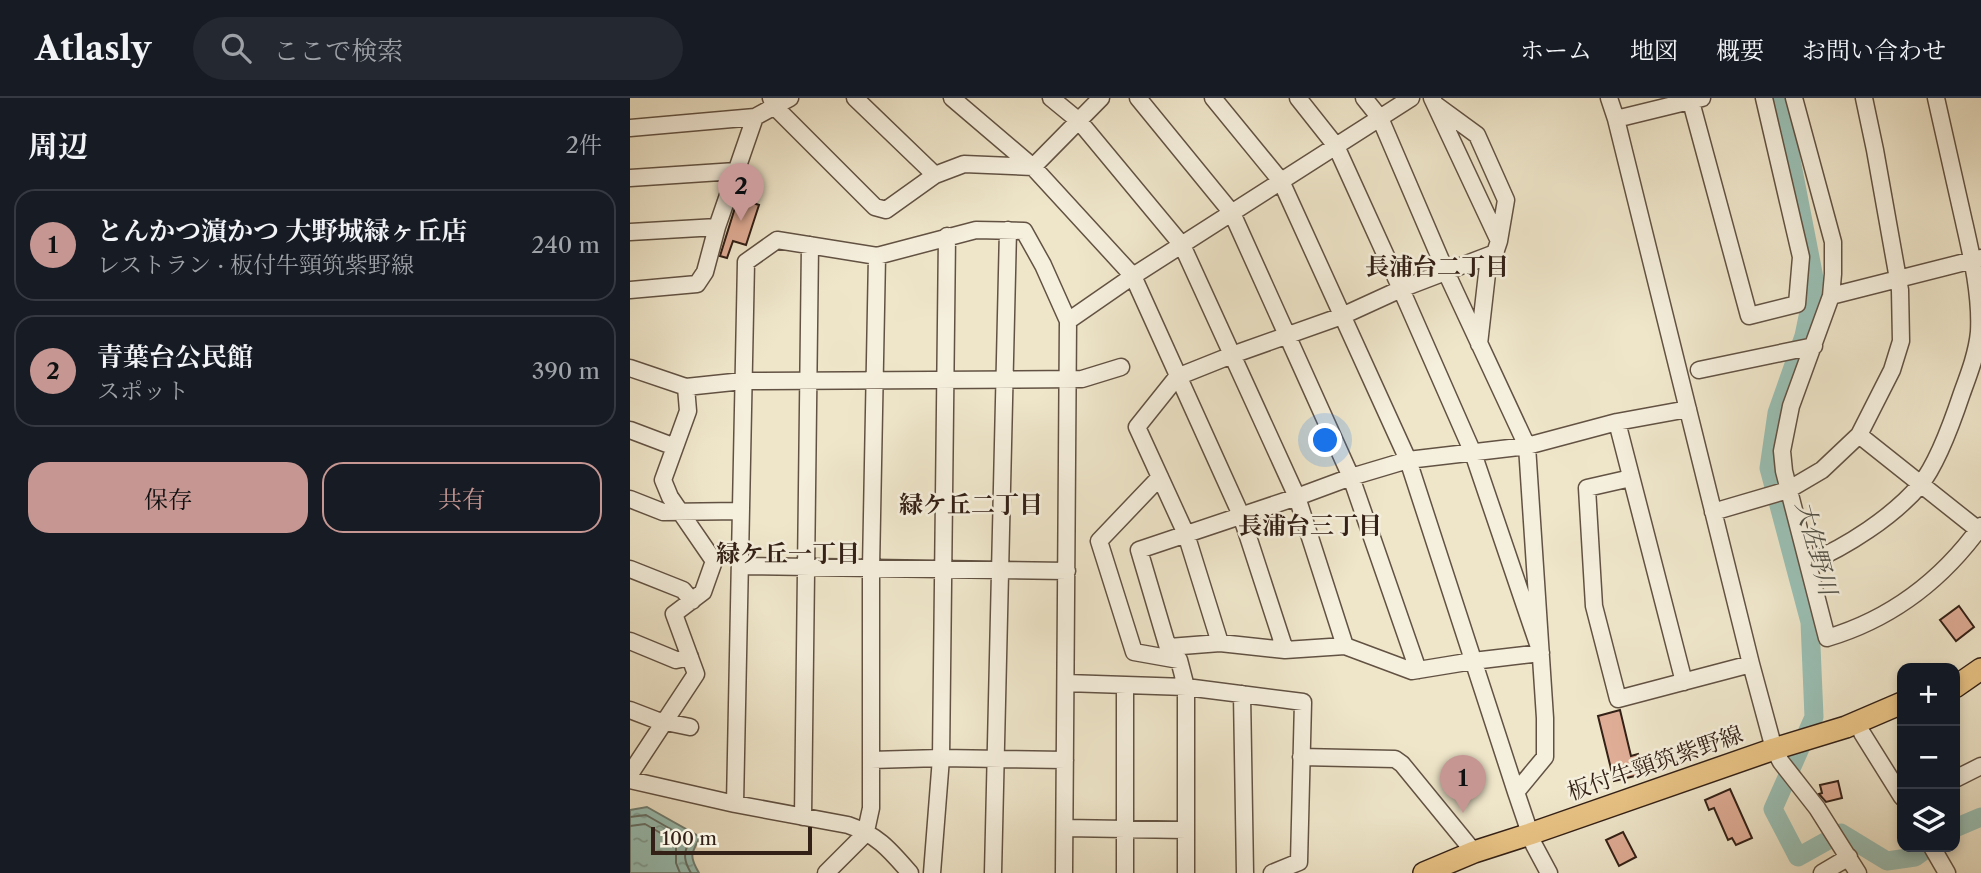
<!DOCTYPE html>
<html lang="ja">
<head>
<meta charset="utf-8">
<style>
	:root { --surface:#171b24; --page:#242831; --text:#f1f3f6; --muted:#9ea1a6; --line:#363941; --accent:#c59692 }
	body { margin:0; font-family:"Libre Caslon Text","Noto Serif JP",serif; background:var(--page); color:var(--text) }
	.controls { position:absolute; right:21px; bottom:21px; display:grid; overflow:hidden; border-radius:14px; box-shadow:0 4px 10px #0003 }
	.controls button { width:63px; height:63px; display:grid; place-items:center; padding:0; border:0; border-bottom:2px solid var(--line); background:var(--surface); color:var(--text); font:35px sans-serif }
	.scale { position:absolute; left:21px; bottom:18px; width:161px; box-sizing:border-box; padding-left:7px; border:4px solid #332016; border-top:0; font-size:19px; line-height:24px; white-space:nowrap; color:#332016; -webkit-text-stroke:5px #f5efdd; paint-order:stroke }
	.you { position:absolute; left:696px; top:343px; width:24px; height:24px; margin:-18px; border:5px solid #fff; border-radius:50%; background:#1a73e8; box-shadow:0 0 0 10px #1a73e833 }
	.badge { display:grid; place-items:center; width:46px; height:46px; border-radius:50%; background:var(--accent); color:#111; font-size:23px; font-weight:700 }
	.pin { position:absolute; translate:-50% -58px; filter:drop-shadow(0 2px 4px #0008) }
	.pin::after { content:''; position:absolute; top:37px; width:24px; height:21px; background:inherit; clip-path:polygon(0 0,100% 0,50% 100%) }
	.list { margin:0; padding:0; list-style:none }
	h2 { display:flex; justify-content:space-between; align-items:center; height:91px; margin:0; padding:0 28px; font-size:30px }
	h2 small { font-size:23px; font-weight:400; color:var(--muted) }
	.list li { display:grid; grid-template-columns:46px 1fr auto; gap:21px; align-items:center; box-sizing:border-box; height:112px; margin:0 14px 14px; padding:0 14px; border:2px solid var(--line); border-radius:21px }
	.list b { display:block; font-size:26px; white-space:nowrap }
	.list p { margin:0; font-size:23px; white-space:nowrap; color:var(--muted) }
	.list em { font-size:23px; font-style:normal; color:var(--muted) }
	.actions { display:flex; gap:14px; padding:21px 28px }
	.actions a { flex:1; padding:16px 0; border:2px solid var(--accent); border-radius:21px; text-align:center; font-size:24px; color:var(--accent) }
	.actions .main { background:var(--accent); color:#111 }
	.icon { flex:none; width:38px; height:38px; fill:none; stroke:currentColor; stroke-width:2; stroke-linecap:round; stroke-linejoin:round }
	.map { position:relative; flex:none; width:1351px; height:775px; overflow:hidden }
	header { display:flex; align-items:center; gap:42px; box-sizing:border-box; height:98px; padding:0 35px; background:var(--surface); border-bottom:2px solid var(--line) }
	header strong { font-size:33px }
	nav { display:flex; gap:38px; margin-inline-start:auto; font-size:24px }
	.search { width:490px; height:63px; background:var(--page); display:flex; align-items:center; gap:18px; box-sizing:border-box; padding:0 24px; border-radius:38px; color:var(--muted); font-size:26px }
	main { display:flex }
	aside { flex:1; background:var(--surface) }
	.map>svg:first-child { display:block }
</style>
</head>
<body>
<header>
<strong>Atlasly</strong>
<div class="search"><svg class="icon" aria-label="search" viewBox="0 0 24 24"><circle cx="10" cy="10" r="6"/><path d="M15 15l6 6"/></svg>ここで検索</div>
<nav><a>ホーム</a><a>地図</a><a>概要</a><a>お問い合わせ</a></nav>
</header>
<main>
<aside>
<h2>周辺<small>2件</small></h2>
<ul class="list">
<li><span class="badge">1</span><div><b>とんかつ濵かつ 大野城緑ヶ丘店</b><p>レストラン · 板付牛頸筑紫野線</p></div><em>240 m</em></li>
<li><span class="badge">2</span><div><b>青葉台公民館</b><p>スポット</p></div><em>390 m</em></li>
</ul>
<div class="actions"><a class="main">保存</a><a>共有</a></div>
</aside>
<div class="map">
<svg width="1351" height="775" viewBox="0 0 1351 775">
	<defs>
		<pattern id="water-ripples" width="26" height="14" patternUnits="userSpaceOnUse" patternTransform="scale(1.75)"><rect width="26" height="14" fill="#9ac0b5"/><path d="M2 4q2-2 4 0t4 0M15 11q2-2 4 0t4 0" fill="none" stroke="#7e9c92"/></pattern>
	</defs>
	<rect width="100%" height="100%" fill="#efe6ca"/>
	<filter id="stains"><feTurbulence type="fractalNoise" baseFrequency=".00286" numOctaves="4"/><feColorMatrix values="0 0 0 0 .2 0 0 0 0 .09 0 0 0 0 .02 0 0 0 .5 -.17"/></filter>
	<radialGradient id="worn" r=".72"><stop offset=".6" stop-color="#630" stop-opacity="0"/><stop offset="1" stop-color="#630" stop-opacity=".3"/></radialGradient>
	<path fill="url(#water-ripples)" stroke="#718075" stroke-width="2" d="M17 709 70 739C61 756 59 758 69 775H0V712Z"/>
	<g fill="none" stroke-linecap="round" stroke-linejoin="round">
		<path stroke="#667066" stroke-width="2" d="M0 719 16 717 58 741 59 744C53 756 54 763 61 775
			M0 728 15 726 46 744V765L50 775"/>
		<path stroke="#9ac0b5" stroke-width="19" d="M1149 0 1185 185 1174 238 1147 315 1139 370 1180 524 1184 619 1143 711 1168 759 1211 735 1257 763 1285 759 1299 749
			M1325 730 1351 719"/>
	</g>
	<path fill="#dfac95" stroke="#332016" stroke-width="2" d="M108 100 129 107 116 147 103 143 97 160 90 158Z
		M1329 508 1344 529 1326 543 1310 522Z
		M990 612 1001 658 1008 656 1013 676 984 683 968 618Z
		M1208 683 1212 700 1196 704 1189 696 1192 695 1190 687Z
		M1100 691 1122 740 1106 747 1102 740 1098 742 1084 710 1079 712 1075 702Z
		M993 734 1006 759 989 768 976 742Z"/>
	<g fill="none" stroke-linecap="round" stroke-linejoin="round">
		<g stroke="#625243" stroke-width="19">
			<path id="minor" d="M141 0 144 8 245 109 256 112 305 77 334 66 403 69 471 0
				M225 0 305 77
				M322 0 403 69 503 178 611 417 655 552
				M421 0 449 23 552 147 667 399 715 548
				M508 0 602 115 721 379 788 572
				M583 0 651 83 778 362 886 694 904 747 919 775
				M734 0 750 20 816 174 897 348 915 620V659L886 694
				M979 0 986 21 1121 566 1144 651 1151 664 1187 710 1228 775
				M1060 0 1119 218 1167 206 1171 159 1134 0
				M1164 0 1203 144V176L1201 198 1161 308 1152 353 1154 373 1197 540C1261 521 1312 482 1351 428
				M806 7 847 37 876 102 869 143
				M986 21 1072 0
				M0 30 125 19 160 0
				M0 80 106 73
				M0 134 87 129
				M0 192 67 186 75 174 87 129 125 19
				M1201 198 1351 160
				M438 223 503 178 781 0
				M849 246 859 158
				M0 270 56 289 113 283 452 281 491 269
				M1069 272 1184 248
				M987 324 1054 584
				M0 332 45 349
				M1229 337 1351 434
				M530 379 469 443 504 554 549 562 556 589V775
				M1001 380 957 390 964 508 988 601 1121 566
				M0 401 33 414 111 413
				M1083 414 1158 392 1192 372 1229 337 1262 272 1271 243 1270 192 1245 52 1234 0
				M1178 465C1216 449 1263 419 1290 387 1308 365 1323 322 1332 295 1339 276 1347 255 1349 234 1351 198 1342 159 1334 124 1325 83 1315 41 1306 0
				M110 468 437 473
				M0 471 53 492 62 503
				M0 543 46 562 60 559
				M590 545 556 436 507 329 547 279 602 257 712 218 771 191 865 155 869 143 802 0
				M539 549 590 545 655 552 715 548 782 573 843 563 911 555 843 355 771 191 706 48 668 0
				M541 560 509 452 667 399 721 379 778 362 897 348 987 324 1058 311
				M436 585 556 589 673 604 669 764 642 775
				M612 596 615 775
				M0 612 26 622 60 629
				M1232 635 1272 699
				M671 659 765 661 772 666 844 754
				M241 662 311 660 435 662
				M0 676 66 576 44 516 73 494 84 463 40 399 33 382 58 313 56 289
				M1325 681 1351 668
				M0 682 105 706 218 727C248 737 260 752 280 775
				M105 706 116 164 147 142 247 158 346 132 394 133 413 167 438 223 434 775
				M173 719 180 147
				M435 730 556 732
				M1302 749 1317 775
				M196 775 232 739 236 733 241 710V470L247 158
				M302 775 311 660 317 138
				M363 775 378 132
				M495 775V587
				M1192 775 1219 759"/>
		</g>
		<g stroke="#332016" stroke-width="24">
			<path id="major" d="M1325 589 1351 571
				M794 775 844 754 900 736 1144 651 1216 629 1272 605"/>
		</g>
		<use href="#minor" stroke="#f5efdd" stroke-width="16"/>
		<use href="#major" stroke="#e8c385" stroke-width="21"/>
	</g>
	<g text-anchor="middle" stroke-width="5" stroke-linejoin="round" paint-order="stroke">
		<g font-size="23" fill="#332016" stroke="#f5efdd">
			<text transform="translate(1025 665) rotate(-19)" y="8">板付牛頸筑紫野線</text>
		</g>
		<g font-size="24" font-weight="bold" fill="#332016" stroke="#f5efdd">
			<text x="807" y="177">長浦台二丁目</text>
			<text x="341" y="415">緑ケ丘二丁目</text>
			<text x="680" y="436">長浦台三丁目</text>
			<text x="158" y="464">緑ケ丘一丁目</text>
		</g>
		<g font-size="24" font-style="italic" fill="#525046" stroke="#f5efdd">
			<text transform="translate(1186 450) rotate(75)" y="8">大佐野川</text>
		</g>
	</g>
	<rect width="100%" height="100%" filter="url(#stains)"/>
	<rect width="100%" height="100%" fill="url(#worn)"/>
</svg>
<div class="controls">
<button>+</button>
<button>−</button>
<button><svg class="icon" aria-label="layers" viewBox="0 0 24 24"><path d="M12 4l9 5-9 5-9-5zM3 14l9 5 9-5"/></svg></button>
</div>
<div class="scale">100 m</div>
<div class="you"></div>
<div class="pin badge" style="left:833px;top:715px">1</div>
<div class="pin badge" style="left:111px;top:123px">2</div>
</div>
</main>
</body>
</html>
